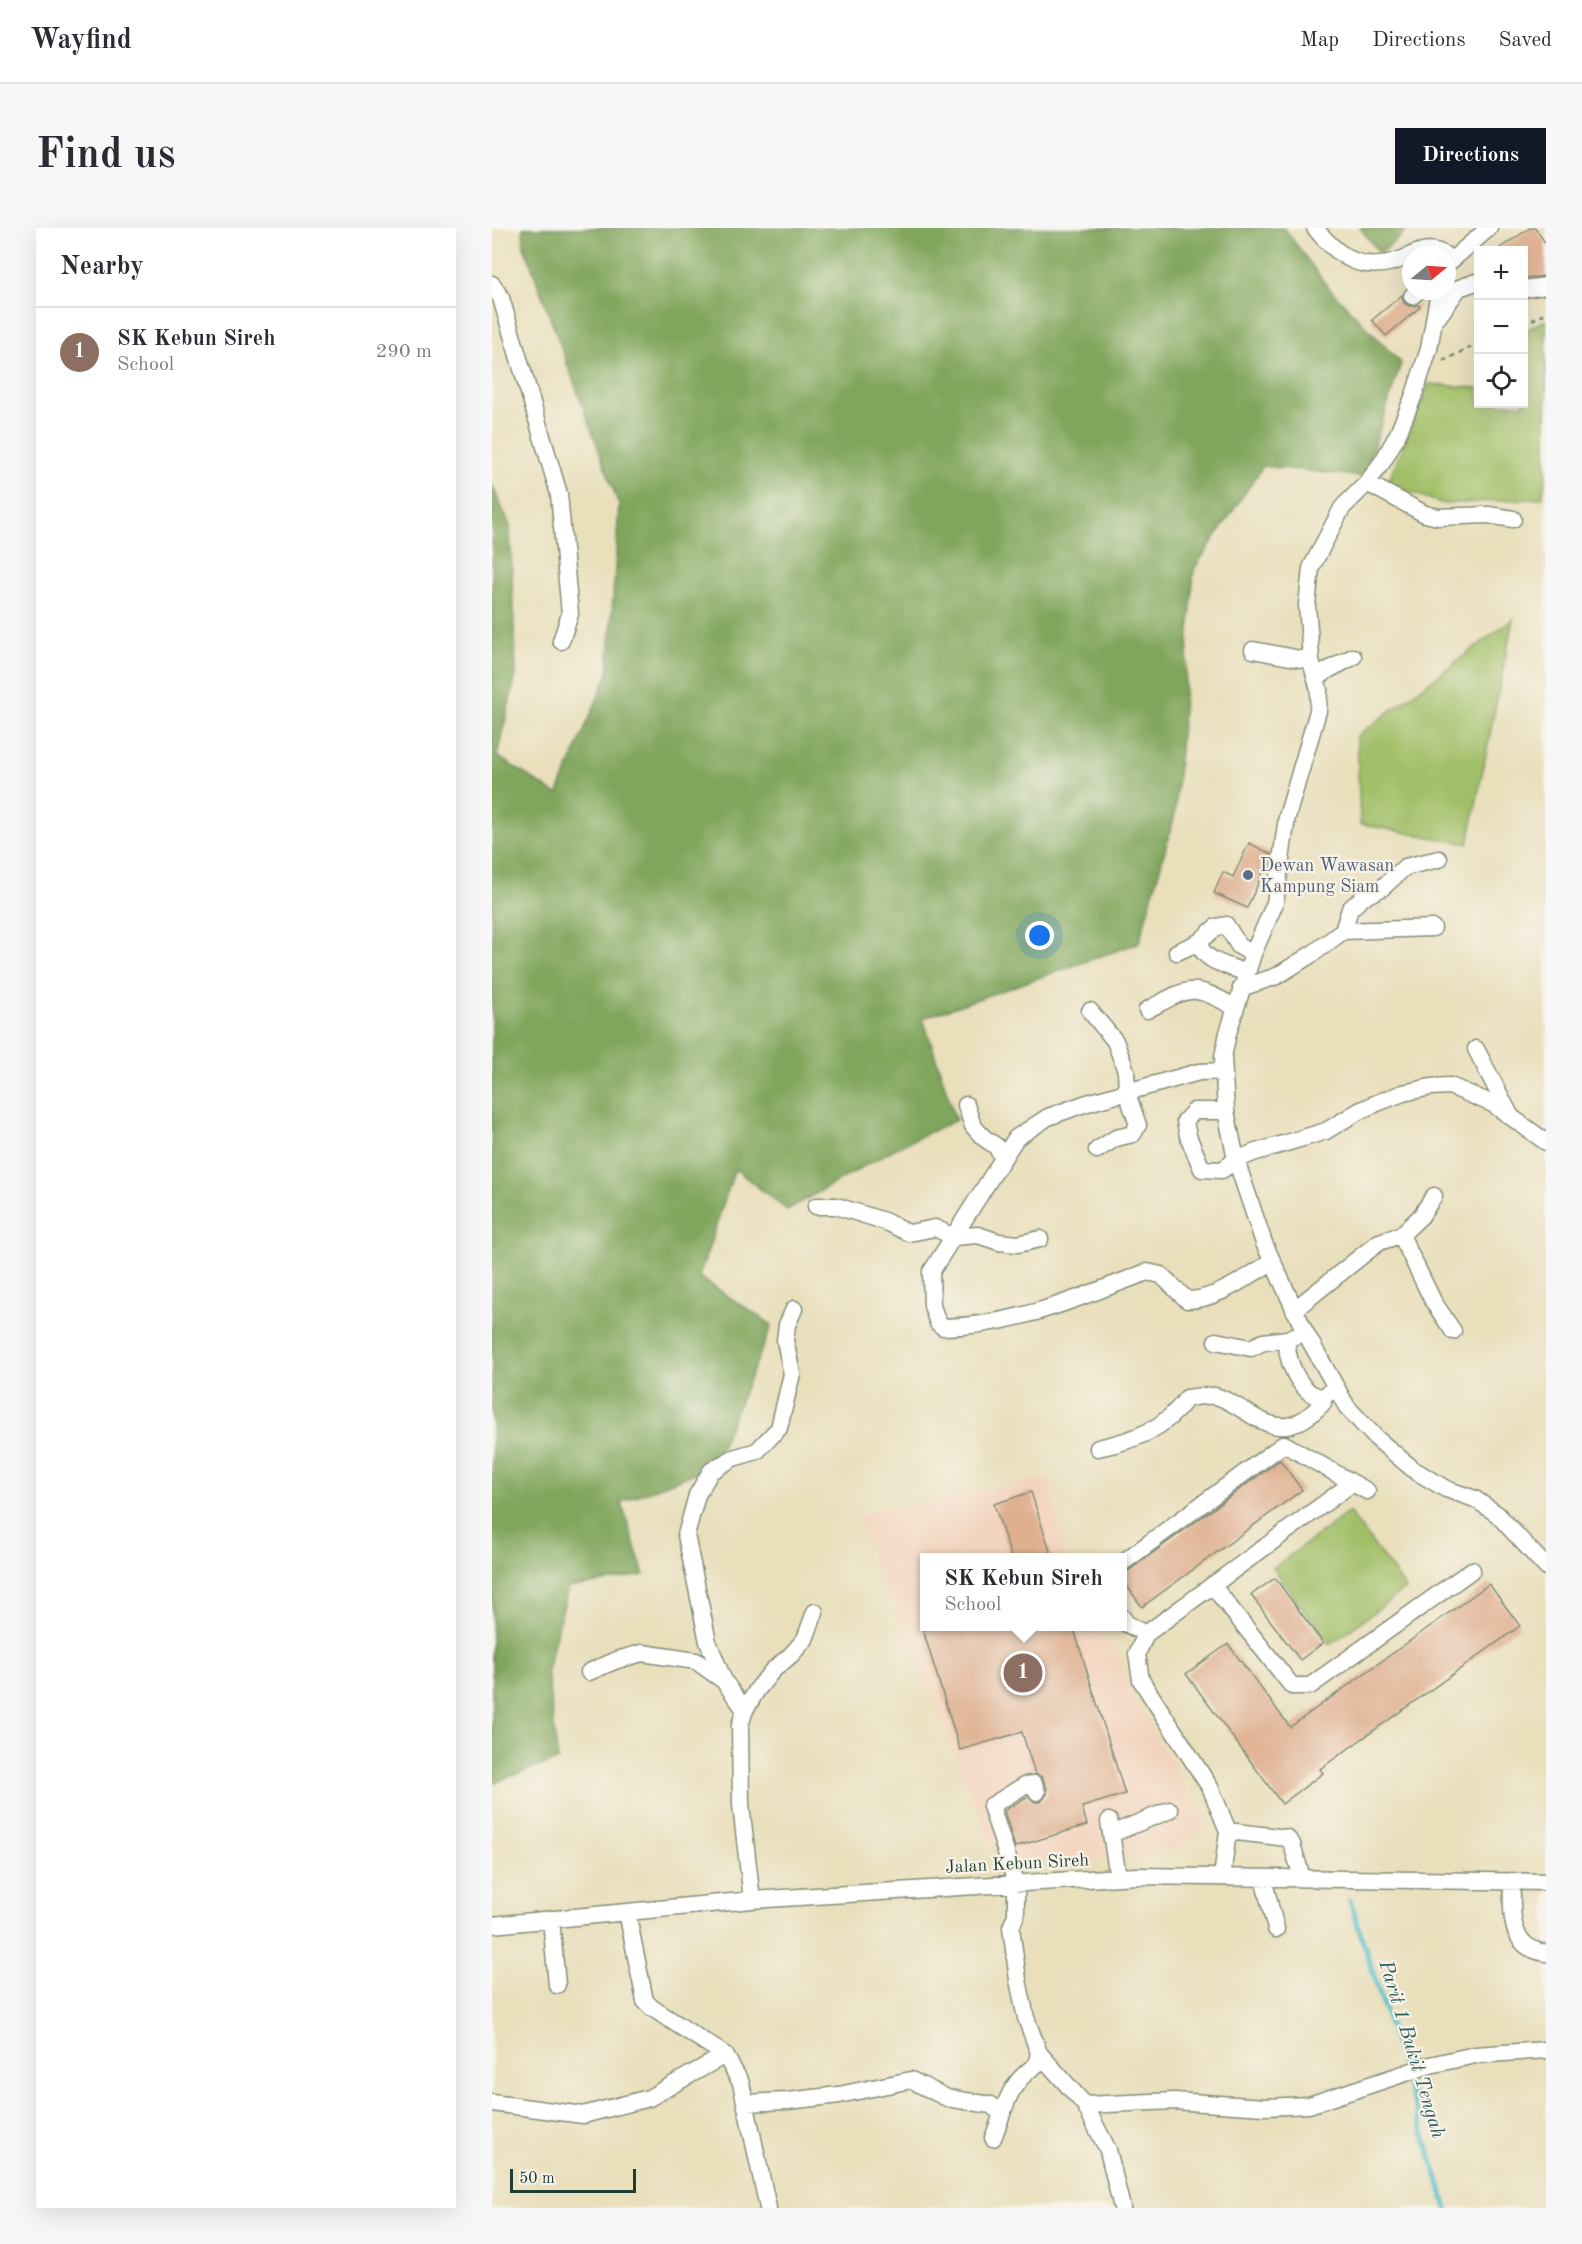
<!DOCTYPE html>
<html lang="en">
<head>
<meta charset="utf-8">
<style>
	:root { --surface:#fff; --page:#f7f7f7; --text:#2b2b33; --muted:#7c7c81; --line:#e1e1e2; --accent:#111827 }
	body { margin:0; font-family:"Old Standard TT",serif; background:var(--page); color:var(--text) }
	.controls { position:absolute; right:18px; top:18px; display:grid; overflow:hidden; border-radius:0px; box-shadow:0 6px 24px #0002 }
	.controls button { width:54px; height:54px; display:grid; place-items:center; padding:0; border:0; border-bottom:2px solid var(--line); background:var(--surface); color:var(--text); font:30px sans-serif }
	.compass { position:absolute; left:910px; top:18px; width:54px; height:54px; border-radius:50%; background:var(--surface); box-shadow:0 6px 24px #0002; rotate:72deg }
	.scale { position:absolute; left:18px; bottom:15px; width:126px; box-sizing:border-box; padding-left:6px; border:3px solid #1f3d34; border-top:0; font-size:16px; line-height:21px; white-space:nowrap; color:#1f3d34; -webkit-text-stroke:4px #f7f3e8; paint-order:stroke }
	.you { position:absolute; left:548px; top:708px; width:21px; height:21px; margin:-15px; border:4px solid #fff; border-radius:50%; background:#1a73e8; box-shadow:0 0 0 9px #1a73e833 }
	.badge { display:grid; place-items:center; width:39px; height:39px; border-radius:50%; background:var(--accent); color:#fff; font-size:20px; font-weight:700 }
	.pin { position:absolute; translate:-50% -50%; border:3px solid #fff; box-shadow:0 2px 6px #0006 }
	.popup { position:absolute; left:428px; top:1325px; width:207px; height:78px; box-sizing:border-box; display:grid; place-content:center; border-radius:0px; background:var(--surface); filter:drop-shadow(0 2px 4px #0005); font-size:20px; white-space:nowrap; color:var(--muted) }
	.popup b { font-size:22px; color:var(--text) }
	.popup::after { content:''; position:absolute; left:50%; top:100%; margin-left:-12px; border:12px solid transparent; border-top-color:var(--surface) }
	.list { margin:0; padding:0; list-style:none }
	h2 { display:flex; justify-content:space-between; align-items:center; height:78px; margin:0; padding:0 24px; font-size:26px }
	h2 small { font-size:20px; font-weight:400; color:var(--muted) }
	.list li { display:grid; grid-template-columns:39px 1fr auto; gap:18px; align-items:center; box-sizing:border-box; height:90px; padding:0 24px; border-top:2px solid var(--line) }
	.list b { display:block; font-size:22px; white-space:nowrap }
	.list p { margin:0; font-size:20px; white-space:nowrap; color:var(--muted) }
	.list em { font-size:20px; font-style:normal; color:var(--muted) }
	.icon { flex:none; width:33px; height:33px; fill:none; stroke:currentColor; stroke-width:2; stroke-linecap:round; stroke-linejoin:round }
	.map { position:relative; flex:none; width:1054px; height:1980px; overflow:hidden; border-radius:0px }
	header { display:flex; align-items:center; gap:36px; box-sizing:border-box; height:84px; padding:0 30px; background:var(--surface); border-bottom:2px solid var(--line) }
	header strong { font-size:28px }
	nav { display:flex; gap:33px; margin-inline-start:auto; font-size:21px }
	.intro { display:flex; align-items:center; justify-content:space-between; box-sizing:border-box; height:144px; padding:0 36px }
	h1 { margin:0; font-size:42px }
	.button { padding:15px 27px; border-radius:0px; background:var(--accent); color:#fff; font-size:21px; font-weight:700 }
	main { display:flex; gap:36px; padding:0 36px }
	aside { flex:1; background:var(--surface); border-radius:0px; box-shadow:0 6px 24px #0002 }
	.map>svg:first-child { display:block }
</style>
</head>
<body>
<header>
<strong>Wayfind</strong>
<nav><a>Map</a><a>Directions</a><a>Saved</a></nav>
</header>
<div class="intro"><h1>Find us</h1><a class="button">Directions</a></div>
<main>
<aside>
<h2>Nearby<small></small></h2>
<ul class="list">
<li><span class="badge" style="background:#8d6e63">1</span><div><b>SK Kebun Sireh</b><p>School</p></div><em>290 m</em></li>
</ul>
</aside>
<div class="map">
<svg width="1054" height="1980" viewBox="0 0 1054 1980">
	<rect width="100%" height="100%" fill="#f7f3e8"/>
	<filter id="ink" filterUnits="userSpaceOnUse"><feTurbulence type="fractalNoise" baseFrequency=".0167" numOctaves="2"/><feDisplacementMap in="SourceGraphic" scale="12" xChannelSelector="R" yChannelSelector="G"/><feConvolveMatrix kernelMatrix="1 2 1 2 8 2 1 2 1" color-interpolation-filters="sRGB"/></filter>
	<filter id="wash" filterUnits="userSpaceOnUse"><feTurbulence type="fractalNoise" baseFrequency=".008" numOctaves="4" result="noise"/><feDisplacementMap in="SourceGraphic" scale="24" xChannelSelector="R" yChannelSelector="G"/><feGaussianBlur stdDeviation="1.35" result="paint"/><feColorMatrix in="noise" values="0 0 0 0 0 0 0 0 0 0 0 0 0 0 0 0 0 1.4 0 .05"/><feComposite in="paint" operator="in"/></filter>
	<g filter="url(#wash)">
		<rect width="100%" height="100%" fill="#e9dfbb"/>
		<path fill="#f3d4be" d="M557 1249 572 1329 432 1330V1398L605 1399 630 1429 637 1460 715 1596 679 1626 507 1636 364 1288Z"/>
		<path fill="#a1bf67" stroke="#607e4e" stroke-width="1.5" d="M1054 92V247L1050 270 952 276 895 256 937 156 986 160 987 176H1032V140L1035 101Z
			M1021 391 976 616 868 596 865 508Z
			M857 1284 914 1360 838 1417 781 1340Z"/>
		<path fill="#80a65c" stroke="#507248" stroke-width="1.5" d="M31 0H792L835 58 909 135 872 249 771 238 702 341 683 586 647 715 431 790 464 892 404 920 295 982 243 941 207 1049 280 1097 221 1238 129 1274 152 1347 76 1360 55 1442 66 1532 0 1555V257L18 298 24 447 5 528 65 567 116 445 127 277 32 18Z
			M868 0H918L888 26Z"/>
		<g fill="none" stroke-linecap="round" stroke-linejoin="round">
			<path stroke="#53bfcc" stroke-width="5" d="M858 1672 955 1980"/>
		</g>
		<g id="blocks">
			<path fill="#dfaf8f" d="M1038 0H1043L1054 16V48L1032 50V22H1005Z
				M910 67 912 75 917 78 926 77 928 79 894 108 880 92Z
				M757 615 779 626 755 680 722 665 731 644 741 649Z
				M788 1232 810 1262 650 1379 630 1351V1345L636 1343Z
				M539 1264 560 1329H519L502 1276Z
				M783 1350 831 1415 808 1432 759 1367Z
				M997 1356 1028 1398 828 1541 831 1545 790 1576 694 1446 736 1416 798 1499Z
				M443 1398H581L633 1566 590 1579 595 1597 523 1619 512 1583 536 1568 543 1574H549L555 1566V1560L550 1549 543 1546 530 1504 468 1522 431 1402Z"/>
		</g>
	</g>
	<g filter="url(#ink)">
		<use href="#blocks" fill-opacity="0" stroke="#848e78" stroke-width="1.5"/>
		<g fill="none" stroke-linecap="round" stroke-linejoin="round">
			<g stroke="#848e78" stroke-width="19">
				<path id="minor" d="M823 0C849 32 872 46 913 30 928 23 938 18 953 27
					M955 36 997 0
					M0 56 9 70 67 266 78 386 69 413
					M1032 61 1054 58
					M947 63 937 121 922 167 905 208 891 233 875 255 850 280 819 340 815 377 817 401 819 433 827 462 826 483 795 589 783 675 761 726 736 805 731 829 734 883 744 932 772 1015 813 1104 855 1179 884 1210 922 1242 954 1261 983 1271 1005 1286 1054 1339
					M920 68 926 63
					M946 89 967 60 987 53
					M875 255 933 286 946 289 996 287 1021 291
					M761 422 819 433
					M824 451 836 442 861 429
					M851 703 941 700
					M707 714C709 733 738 738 754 745
					M685 724 707 714 724 699 734 697 747 718 761 726
					M749 760 785 748 823 724 851 703 858 681 871 669 890 660 913 639 947 631
					M655 782C697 760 699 754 742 779
					M598 783 623 813 634 843 635 865 646 897 641 906 624 910 605 922
					M984 821 1018 887
					M731 843 707 844 592 876 556 889 524 910 439 1044 440 1078 446 1095 451 1099C523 1098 589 1069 655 1044L669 1047 695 1072C725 1072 754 1049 780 1034
					M474 877 481 898 492 910 504 918 511 931
					M734 883H702L693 893 696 908 710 941 730 942 744 932 761 925 834 903 867 883 885 875 911 865 939 859 958 858 1001 876 1054 914
					M324 978H344L392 993 417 1005 443 1000 462 1009 486 1007 507 1014 526 1016 548 1011
					M909 1007 941 1073 961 1103
					M802 1082 887 1014 909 1007 929 988 942 968
					M795 1111C794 1128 802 1151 816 1163 819 1166 825 1168 829 1170L838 1164
					M724 1113 759 1120 771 1114 795 1111 813 1104
					M606 1220C643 1212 672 1202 695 1170 704 1169 715 1167 723 1168 733 1170 744 1178 753 1183 785 1205 803 1204 831 1175L829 1170
					M630 1335 792 1216 875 1263
					M720 1357 800 1458H818L980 1342
					M630 1389 635 1396 654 1406
					M97 1444 125 1432 150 1425 204 1433 232 1453 253 1482
					M232 1453 216 1414 194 1307 205 1267 219 1243 241 1230 265 1223 287 1200 300 1146 293 1112 295 1097 302 1081
					M545 1564 542 1556 533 1557 499 1578 524 1655V1687L519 1699 526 1752 534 1790 547 1825 593 1877 616 1922 630 1980
					M617 1593 626 1649
					M736 1603 795 1610 800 1616 810 1650
					M619 1606 678 1582
					M730 1649 736 1603 719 1561 649 1452 645 1426 654 1406 859 1256
					M771 1650 784 1701
					M1020 1653C1020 1682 1015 1720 1054 1725
					M260 1672 249 1577 248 1497 253 1482 265 1462 280 1443 299 1427 313 1411 323 1384
					M135 1684 153 1773 160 1780 233 1827 249 1855 276 1980
					M59 1691 65 1757
					M0 1697 260 1672 644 1648 1054 1654
					M0 1875 91 1887 157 1870 233 1827
					M254 1875 296 1873 347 1867 419 1852 455 1870 499 1877 510 1886
					M593 1877 682 1873 773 1879 817 1877 938 1837 983 1827 1054 1822
					M501 1910C514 1878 515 1857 544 1837L547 1825"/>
			</g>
			<path stroke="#848e78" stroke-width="3" stroke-dasharray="4.5 4.5" stroke-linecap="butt" d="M1032 96 1054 85
				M951 133 987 115"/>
			<use href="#minor" stroke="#fff" stroke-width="16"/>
		</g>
	</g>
	<circle fill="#5c6f8a" stroke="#f7f3e8" stroke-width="2" cx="756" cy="647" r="6"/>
	<g text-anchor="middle" stroke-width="4.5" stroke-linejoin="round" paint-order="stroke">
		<g font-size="18" fill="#4e5e75" stroke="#f7f3e8" text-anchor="start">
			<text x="768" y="643">Dewan Wawasan<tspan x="768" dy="21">Kampung Siam</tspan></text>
		</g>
		<g font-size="18" fill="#1f3d34" stroke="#f7f3e8">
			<text transform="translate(525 1635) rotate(-3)" y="6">Jalan Kebun Sireh</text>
		</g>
		<g font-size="20" font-style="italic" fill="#2c5e5a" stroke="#f7f3e8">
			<text transform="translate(921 1821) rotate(73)" y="7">Parit 1 Bukit Tengah</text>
		</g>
	</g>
</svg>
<div class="controls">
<button>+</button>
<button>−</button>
<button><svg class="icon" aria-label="locate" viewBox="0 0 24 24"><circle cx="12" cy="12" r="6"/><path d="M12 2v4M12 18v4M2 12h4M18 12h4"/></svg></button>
</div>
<svg class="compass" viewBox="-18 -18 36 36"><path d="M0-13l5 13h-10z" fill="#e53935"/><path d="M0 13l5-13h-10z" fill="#7c7c81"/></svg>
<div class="scale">50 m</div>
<div class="you"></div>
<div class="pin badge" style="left:531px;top:1445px;background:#8d6e63">1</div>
<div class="popup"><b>SK Kebun Sireh</b>School</div>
</div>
</main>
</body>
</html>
